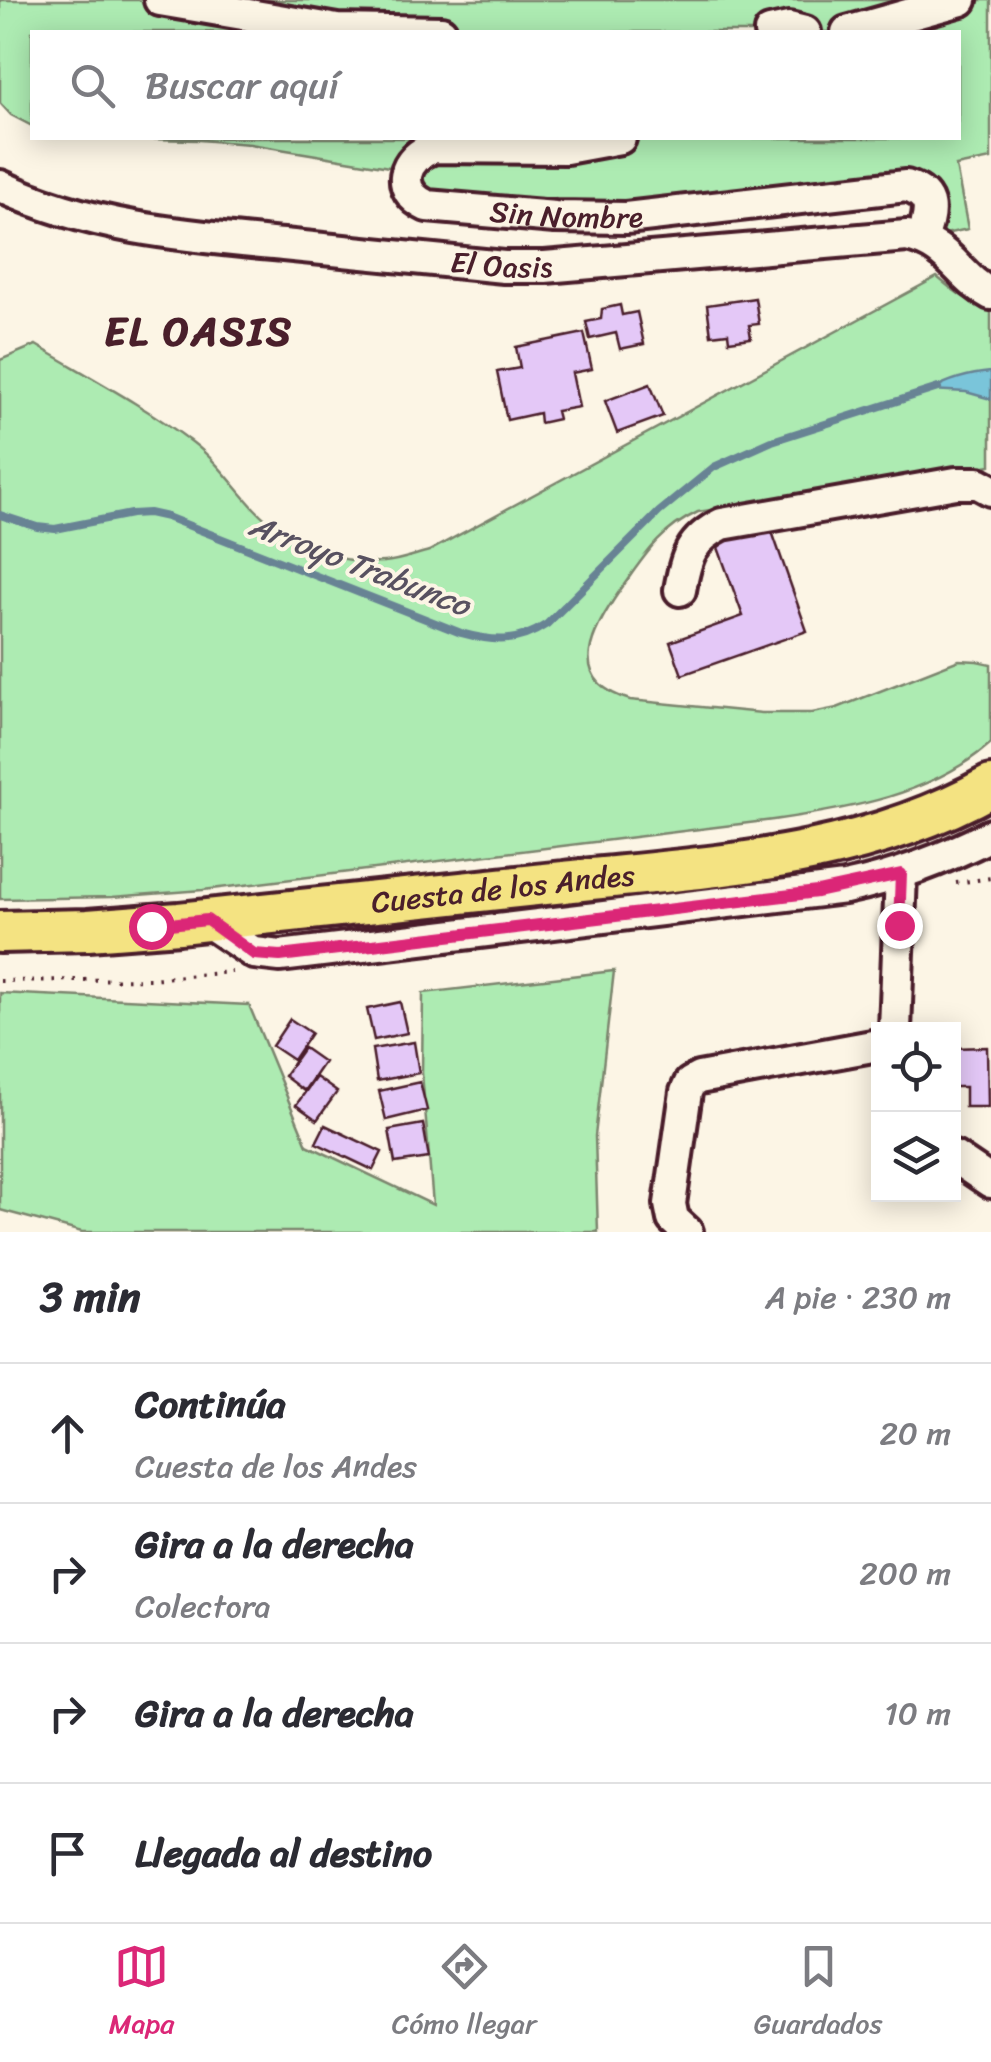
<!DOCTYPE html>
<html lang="es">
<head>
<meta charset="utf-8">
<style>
	:root { --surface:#fff; --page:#f2f2f3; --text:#2b2b33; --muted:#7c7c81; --line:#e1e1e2; --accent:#db2777 }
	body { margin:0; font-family:Sriracha,sans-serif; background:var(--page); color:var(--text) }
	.controls { position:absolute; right:30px; bottom:30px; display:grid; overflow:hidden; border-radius:0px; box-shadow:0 5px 25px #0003 }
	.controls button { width:90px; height:90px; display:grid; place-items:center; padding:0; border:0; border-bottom:2px solid var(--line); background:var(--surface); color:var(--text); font:50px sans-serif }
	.stop { position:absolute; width:30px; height:30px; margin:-22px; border:8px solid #db2777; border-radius:50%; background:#fff }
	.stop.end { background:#db2777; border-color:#fff; box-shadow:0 2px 10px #0008 }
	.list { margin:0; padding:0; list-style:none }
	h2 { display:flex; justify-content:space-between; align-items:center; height:130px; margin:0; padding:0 40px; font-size:42px }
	h2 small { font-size:32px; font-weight:400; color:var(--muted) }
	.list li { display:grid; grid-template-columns:65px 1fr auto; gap:30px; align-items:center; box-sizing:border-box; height:140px; padding:0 40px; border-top:2px solid var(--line) }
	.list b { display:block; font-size:38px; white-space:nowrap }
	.list p { margin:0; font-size:32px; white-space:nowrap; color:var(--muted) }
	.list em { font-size:32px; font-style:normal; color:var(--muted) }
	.icon { flex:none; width:55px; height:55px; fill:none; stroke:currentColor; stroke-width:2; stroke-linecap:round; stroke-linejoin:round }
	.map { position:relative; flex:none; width:991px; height:1232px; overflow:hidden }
	.search { position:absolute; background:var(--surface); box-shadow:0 5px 25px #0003; left:30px; right:30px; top:30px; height:110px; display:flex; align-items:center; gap:25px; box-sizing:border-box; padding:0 35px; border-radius:0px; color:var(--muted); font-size:38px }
	.sheet { height:690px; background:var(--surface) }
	nav { display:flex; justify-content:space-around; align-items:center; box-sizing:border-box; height:140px; border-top:2px solid var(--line); background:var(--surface); font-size:28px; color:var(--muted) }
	nav a { display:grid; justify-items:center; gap:5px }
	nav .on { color:var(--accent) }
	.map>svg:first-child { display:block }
</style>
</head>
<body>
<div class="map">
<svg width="991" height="1232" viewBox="0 0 991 1232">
	<rect width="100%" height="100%" fill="#fcf5e5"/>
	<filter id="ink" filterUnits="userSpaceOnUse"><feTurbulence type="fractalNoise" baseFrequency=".01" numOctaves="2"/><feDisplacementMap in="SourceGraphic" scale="20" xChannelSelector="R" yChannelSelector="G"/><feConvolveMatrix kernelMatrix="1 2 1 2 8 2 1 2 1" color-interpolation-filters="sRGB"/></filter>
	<g filter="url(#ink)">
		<path fill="#adebb2" stroke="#7c856e" stroke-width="2.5" d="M0 0H991V159L956 166 968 229 922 239 927 200 652 216 438 208 407 170 250 144 199 140 89 138H958V32H32V126L11 115 0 103Z
			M937 277C954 292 970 303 991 311V465L698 512C660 530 645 555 621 589 593 629 563 680 630 700L762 713H812L837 708 959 660 977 661 991 664V743C932 795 849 809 773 820L203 890 112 897 0 899V360L36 345C88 376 143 405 192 442 217 461 233 485 254 508 286 542 337 565 384 562 399 561 414 555 429 551Z
			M614 971 595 1136 598 1232H82L0 1210V993L249 1005 307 1145 433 1205 422 1073 423 993Z"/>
		<path fill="#7ac5da" stroke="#678394" stroke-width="2.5" d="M991 372V399L966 392 931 390C950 379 969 374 991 372Z"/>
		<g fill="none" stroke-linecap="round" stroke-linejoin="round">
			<path stroke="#678394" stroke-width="8" d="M0 515 37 527 55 529 131 514 149 513 167 517 461 633C494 642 517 644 547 624L659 512 714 467 772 441 938 388"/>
		</g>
		<path fill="#e4c8f7" stroke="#4a1f2b" stroke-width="2.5" d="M755 298 759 324 749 325 751 338 729 341 728 333 711 335 707 305Z
			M620 305 622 315 637 312 644 344 620 349 616 333 590 339 586 322 601 319 602 309Z
			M584 333 592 369 572 373 579 407 556 411 558 419 540 423 539 413 507 420 497 372 520 368 516 347Z
			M650 384 663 416 617 433 605 401Z
			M769 523 807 631 682 675 670 642 743 616 716 542Z
			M400 1002 407 1033 374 1040 367 1009Z
			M290 1019 311 1033 293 1060 272 1046Z
			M414 1042 419 1073 377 1081 372 1049Z
			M987 1047 988 1107H965V1087H954V1048Z
			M304 1048 324 1062 304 1091 284 1076Z
			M316 1077 337 1092 317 1120 296 1105Z
			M420 1082 427 1110 386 1120 379 1091Z
			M423 1124 429 1158 395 1163 389 1130Z
			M325 1125 382 1152 373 1170 316 1143Z"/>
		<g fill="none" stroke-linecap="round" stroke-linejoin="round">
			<g stroke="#4a1f2b" stroke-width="38">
				<g id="minor">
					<path d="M160 0 337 30 441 32"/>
					<path d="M770 32 789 28 805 32"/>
					<path d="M847 32 961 0"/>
					<path id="s1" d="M620 138 566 148 435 147C402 157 394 191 427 206L555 217 626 218 906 186C937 195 930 215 922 239"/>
					<path id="s2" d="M0 186C89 228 187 236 283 245 357 253 431 260 504 267H545L907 236C951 245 957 277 991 294"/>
					<path d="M680 590C686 557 690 540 722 524L956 483H978L991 490"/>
					<path d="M207 921 254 953 280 956 845 888C897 877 944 859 991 835"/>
					<path d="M895 1030 901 874"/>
					<path d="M954 1157 991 1182"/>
					<path d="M687 1232 673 1219 670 1204 686 1092 690 1083 699 1078 878 1045"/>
				</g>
			</g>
			<g stroke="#4a1f2b" stroke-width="48">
				<g id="major">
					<path id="s3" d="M0 932 88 930 179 923C308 910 436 896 564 882 713 866 857 861 991 786"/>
				</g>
			</g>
			<path stroke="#4a1f2b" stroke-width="4" stroke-dasharray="2.5 8" stroke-linecap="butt" d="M956 883 991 878
				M0 981 150 979 232 972"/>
			<use href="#minor" stroke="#fcf5e5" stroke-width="30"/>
			<use href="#major" stroke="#f4e382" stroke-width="40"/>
		</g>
	</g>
	<g fill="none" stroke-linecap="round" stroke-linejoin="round" filter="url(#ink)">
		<path stroke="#db2777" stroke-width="12" d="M151 926 207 920 254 954 280 956 817 892 901 874 899 925"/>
	</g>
	<g text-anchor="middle" stroke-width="8" stroke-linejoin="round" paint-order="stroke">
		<g font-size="30" fill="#4a1f2b" stroke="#fcf5e5">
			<text dy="10" stroke="none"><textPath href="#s1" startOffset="408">Sin Nombre</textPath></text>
			<text dy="10" stroke="none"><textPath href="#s2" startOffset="510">El Oasis</textPath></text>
			<text dy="10" stroke="none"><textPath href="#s3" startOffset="505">Cuesta de los Andes</textPath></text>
		</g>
		<g font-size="32" font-style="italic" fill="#585160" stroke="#fcf5e5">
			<text transform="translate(360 565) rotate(21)" y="11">Arroyo Trabunco</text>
		</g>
		<g font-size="40" font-weight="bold" letter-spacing="2.5" fill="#4a1f2b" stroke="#fcf5e5">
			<text x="199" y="345">EL OASIS</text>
		</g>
	</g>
</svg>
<div class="controls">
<button><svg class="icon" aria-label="locate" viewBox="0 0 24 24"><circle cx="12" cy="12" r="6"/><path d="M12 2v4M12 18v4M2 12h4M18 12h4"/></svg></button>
<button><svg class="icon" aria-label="layers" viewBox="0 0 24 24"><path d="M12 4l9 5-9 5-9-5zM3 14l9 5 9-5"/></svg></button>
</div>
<div class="stop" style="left:151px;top:926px"></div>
<div class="stop end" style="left:899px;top:925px"></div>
<div class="search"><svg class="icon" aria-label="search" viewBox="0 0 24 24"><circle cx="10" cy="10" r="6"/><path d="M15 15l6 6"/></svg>Buscar aquí</div>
</div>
<section class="sheet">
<h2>3 min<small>A pie · 230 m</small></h2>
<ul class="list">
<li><svg class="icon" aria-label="ahead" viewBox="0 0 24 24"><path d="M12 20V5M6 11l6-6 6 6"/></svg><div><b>Continúa</b><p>Cuesta de los Andes</p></div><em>20 m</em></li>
<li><svg class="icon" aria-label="right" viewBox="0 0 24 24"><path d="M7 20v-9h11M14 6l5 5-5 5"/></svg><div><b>Gira a la derecha</b><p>Colectora</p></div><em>200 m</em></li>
<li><svg class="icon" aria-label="right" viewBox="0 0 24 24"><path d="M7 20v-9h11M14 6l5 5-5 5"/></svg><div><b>Gira a la derecha</b></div><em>10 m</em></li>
<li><svg class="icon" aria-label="arrive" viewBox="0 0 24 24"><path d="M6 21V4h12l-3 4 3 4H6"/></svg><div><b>Llegada al destino</b></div></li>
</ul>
</section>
<nav>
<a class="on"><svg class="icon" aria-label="map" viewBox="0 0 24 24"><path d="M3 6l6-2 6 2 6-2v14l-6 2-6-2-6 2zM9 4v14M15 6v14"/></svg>Mapa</a>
<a><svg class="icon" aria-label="directions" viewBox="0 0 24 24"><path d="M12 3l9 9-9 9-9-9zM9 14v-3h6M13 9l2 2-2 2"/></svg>Cómo llegar</a>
<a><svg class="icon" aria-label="saved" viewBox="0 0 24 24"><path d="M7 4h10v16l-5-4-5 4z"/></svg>Guardados</a>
</nav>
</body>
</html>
